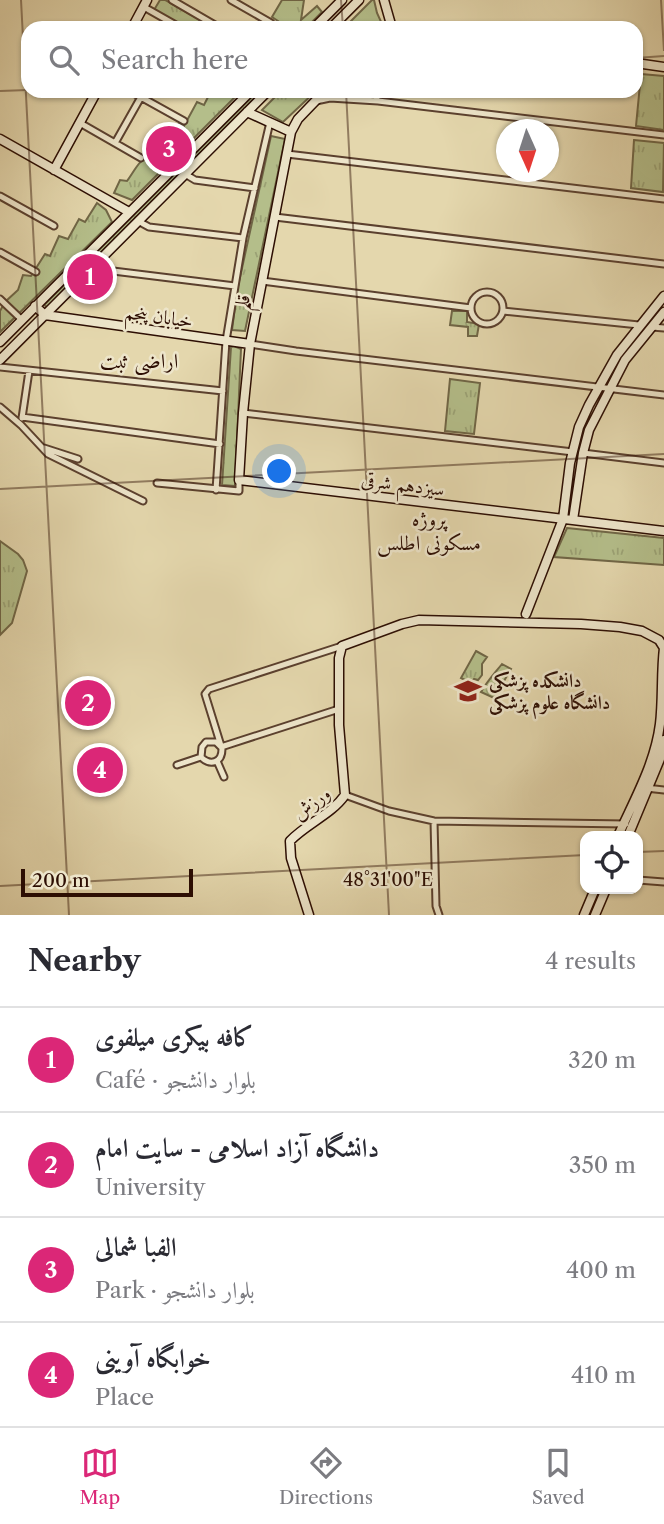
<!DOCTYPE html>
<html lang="en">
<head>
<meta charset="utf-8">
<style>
	:root { --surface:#fff; --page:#f7f7f7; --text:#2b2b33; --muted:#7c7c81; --line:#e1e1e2; --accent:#db2777 }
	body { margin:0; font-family:"Libre Caslon Text",Amiri,serif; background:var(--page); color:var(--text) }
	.controls { position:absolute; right:21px; bottom:21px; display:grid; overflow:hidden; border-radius:14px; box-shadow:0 2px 5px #0004 }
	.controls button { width:63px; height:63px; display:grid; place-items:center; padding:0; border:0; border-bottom:2px solid var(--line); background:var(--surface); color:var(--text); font:35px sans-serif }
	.compass { position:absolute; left:496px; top:119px; width:63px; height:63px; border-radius:50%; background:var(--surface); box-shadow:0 2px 5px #0004; rotate:177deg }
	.scale { position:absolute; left:21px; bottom:18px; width:172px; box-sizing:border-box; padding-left:7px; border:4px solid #2d0e03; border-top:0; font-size:19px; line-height:24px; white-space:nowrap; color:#2d0e03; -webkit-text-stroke:5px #ede5ca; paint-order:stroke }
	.you { position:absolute; left:280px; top:472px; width:24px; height:24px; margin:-18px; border:5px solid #fff; border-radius:50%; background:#1a73e8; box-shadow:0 0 0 10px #1a73e833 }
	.badge { display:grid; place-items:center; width:46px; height:46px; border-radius:50%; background:var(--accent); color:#fff; font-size:23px; font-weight:700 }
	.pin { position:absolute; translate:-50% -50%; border:4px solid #fff; box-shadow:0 2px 7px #0006 }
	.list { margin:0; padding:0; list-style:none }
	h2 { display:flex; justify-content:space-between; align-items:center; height:91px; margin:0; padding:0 28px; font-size:30px }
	h2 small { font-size:23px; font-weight:400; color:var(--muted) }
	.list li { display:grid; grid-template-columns:46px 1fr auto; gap:21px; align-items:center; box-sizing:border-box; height:105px; padding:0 28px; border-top:2px solid var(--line) }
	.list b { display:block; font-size:26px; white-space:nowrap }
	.list p { margin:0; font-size:23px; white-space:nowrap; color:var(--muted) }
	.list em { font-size:23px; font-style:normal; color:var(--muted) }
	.icon { flex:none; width:38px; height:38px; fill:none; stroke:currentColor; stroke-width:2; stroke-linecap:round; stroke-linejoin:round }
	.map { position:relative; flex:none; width:664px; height:915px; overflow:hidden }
	.search { position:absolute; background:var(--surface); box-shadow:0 2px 5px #0004; left:21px; right:21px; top:21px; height:77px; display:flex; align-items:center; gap:18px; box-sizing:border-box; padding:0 24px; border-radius:21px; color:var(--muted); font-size:26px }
	.sheet { height:511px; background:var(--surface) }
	nav { display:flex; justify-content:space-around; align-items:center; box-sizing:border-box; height:98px; border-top:2px solid var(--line); background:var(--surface); font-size:19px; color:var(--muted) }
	nav a { display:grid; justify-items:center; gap:4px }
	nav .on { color:var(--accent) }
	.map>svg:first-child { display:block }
</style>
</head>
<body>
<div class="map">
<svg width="664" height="915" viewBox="0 0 664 915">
	<defs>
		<pattern id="grass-tufts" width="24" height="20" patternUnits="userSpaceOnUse" patternTransform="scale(1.75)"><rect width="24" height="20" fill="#b4be8a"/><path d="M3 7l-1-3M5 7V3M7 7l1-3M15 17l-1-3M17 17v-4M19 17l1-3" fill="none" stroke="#9ba275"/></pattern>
	</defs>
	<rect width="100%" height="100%" fill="#e4d7ad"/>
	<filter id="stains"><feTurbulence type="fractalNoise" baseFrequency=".00286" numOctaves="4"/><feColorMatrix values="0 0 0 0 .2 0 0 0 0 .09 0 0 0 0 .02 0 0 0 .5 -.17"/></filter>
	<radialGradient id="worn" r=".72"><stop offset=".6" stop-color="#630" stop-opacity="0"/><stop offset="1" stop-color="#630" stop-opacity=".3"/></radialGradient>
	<path fill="url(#grass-tufts)" stroke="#706646" stroke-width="2" d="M160 0H165L214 28H187L154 10Z
		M282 0H304L301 20 317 6 322 12 306 28H274L278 21 272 17Z
		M372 0H374L377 13 383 26 381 28H344Z
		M641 74 664 76V130L636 126Z
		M211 91H241L132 200 114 193 120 180 127 181C134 172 139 159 151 155L160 142 166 143 179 124 184 126 197 102 204 105Z
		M257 91H262L47 307 44 305Z
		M281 91H316L283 122 262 110Z
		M271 136 285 139 245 331 232 330 237 291Z
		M634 140 664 143 663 192 631 188Z
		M97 203 106 210 112 222 0 332V311L5 302 18 290 23 275 31 276 45 254 50 256 59 236 68 239 79 219 85 222Z
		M452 311H467V322L479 324 477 336H468V327L450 325Z
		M234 346 241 349 235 486 222 485 231 347Z
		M450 379 480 383 474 434 445 431Z
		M567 528 664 538V565L554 557Z
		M0 541 18 554 23 560 27 571 12 623 0 635Z
		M476 651 487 657 482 664V675L478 680 474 679 471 683 461 678Z
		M502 664 511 669 494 698 481 692C488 680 494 674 502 664Z"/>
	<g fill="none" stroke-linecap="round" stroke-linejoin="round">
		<g stroke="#5b402e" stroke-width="9">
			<path id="street" d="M172 0 220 28
				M231 0 271 23
				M144 7 181 28
				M130 91 184 121
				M373 91 378 101
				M316 101 330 98 378 101 664 135
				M80 123 141 158
				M115 143 141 97
				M287 154 664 199
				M185 174 195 180 255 188
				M0 196 54 226
				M275 217 664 264
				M138 221 149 227 243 238
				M0 252 36 272
				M96 263 105 270 235 286
				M262 281 471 308
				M471 308a16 16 0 1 1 32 0a16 16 0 1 1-32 0Z
				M0 299 22 320
				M503 311 639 325
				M652 327 664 328
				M250 344 296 351 664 395
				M0 367 223 391
				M0 407 21 425 48 454 143 501
				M243 413 573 452
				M22 417 220 444
				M22 418 29 371
				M44 448 78 459
				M583 453 664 463
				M157 483 239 491V480
				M216 490 226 341 243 238 270 122
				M221 747 216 742H206L202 747 201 757C210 766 222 763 222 749L205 694 209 689 342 646
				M221 747 339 709
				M217 761 224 777
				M177 765 201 757
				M646 788 664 790
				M345 795 389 811 434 821 626 824
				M434 821 436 906 439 915
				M638 880 664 882"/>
		</g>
		<g stroke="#2d0e03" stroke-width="11">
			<path id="secondary" d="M384 0 392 28
				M132 28 147 0
				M314 28 342 0
				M331 28 359 0
				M636 63 664 67
				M325 91 298 119 291 132 250 344 243 413 239 480 664 531
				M247 112 291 132
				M0 139 129 212
				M54 170 97 91
				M35 306 45 315 52 316 250 344
				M0 342 251 91
				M0 360 268 91
				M573 520 583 453 589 430 625 360 664 312
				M526 614 563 519 570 463 579 427 589 405 617 355 664 296
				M618 836C634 800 655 764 660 724 663 699 661 673 664 648
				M628 836 660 759 664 740
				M309 915 291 858 290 841C306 824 332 814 345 795L339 725V658L342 646 402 624 419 620 581 624 620 627 642 631 659 640 664 648
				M584 915 595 889
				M595 915 606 889"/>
		</g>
		<use href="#street" stroke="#ede5ca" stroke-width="5"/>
		<use href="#secondary" stroke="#ede5ca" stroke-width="8"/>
	</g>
	<path fill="none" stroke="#2d0e03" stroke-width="2" stroke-opacity="0.45" d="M21 0 69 915M341 0 343 28M661 0 664 51M636 58 664 56M0 91 28 90M346 91 389 915M0 489 664 454M638 852 664 851M0 886 585 855"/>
	<defs>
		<g id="university-bare" transform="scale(2.1)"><path d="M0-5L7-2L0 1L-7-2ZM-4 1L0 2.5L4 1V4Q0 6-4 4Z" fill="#8f2418" stroke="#ede5ca" stroke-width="2.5" paint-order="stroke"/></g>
	</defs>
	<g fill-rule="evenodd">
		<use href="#university-bare" x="468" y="691"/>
	</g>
	<g text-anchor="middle" stroke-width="5" stroke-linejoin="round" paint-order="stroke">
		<g font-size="19" fill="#2d0e03" stroke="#ede5ca">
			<text transform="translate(242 302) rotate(-79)" y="7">قلم</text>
			<text transform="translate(159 316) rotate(8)" y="7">خیابان پنجم</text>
			<text transform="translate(403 484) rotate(7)" y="7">سیزدهم شرقی</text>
			<text transform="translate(311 803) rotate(-38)" y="7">ورزش</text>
		</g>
		<g font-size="19" font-weight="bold" fill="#2d0e03" stroke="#ede5ca" text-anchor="start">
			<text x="489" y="687">دانشکده پزشکی<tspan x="489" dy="22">دانشگاه علوم پزشکی</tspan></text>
		</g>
		<g font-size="21" fill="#2d0e03" stroke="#ede5ca">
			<text x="139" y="368">اراضی ثبت</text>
			<text x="429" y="526">پروژه<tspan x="429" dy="24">مسکونی اطلس</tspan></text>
		</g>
	</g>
	<g font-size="18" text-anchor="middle" fill="#2d0e03" stroke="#ede5ca" stroke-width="5" stroke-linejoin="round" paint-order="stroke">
		<text x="388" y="886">48°31'00"E</text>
	</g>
	<rect width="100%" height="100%" filter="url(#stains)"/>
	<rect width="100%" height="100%" fill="url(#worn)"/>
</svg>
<div class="controls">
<button><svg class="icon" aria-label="locate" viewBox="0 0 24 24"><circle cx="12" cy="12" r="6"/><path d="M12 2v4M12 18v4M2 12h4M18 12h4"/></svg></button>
</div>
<svg class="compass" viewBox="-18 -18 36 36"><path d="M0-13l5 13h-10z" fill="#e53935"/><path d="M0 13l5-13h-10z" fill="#7c7c81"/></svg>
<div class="scale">200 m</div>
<div class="you"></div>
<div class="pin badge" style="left:90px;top:277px">1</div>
<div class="pin badge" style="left:88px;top:703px">2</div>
<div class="pin badge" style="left:169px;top:149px">3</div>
<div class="pin badge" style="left:100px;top:770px">4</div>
<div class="search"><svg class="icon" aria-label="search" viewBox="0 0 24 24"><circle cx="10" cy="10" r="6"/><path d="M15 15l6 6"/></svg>Search here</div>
</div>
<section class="sheet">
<h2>Nearby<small>4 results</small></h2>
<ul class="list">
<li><span class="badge">1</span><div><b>کافه بیکری میلفوی</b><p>Café · بلوار دانشجو</p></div><em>320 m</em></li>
<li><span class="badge">2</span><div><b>دانشگاه آزاد اسلامی - سایت امام</b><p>University</p></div><em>350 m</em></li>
<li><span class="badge">3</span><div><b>الفبا شمالی</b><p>Park · بلوار دانشجو</p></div><em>400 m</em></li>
<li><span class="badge">4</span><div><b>خوابگاه آوینی</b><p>Place</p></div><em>410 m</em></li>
</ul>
</section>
<nav>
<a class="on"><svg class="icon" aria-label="map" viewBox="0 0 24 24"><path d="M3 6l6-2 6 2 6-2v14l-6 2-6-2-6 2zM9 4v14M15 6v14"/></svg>Map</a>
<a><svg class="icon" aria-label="directions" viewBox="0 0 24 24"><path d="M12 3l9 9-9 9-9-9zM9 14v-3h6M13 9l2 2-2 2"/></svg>Directions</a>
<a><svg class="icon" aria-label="saved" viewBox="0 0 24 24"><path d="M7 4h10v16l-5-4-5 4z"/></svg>Saved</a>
</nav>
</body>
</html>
